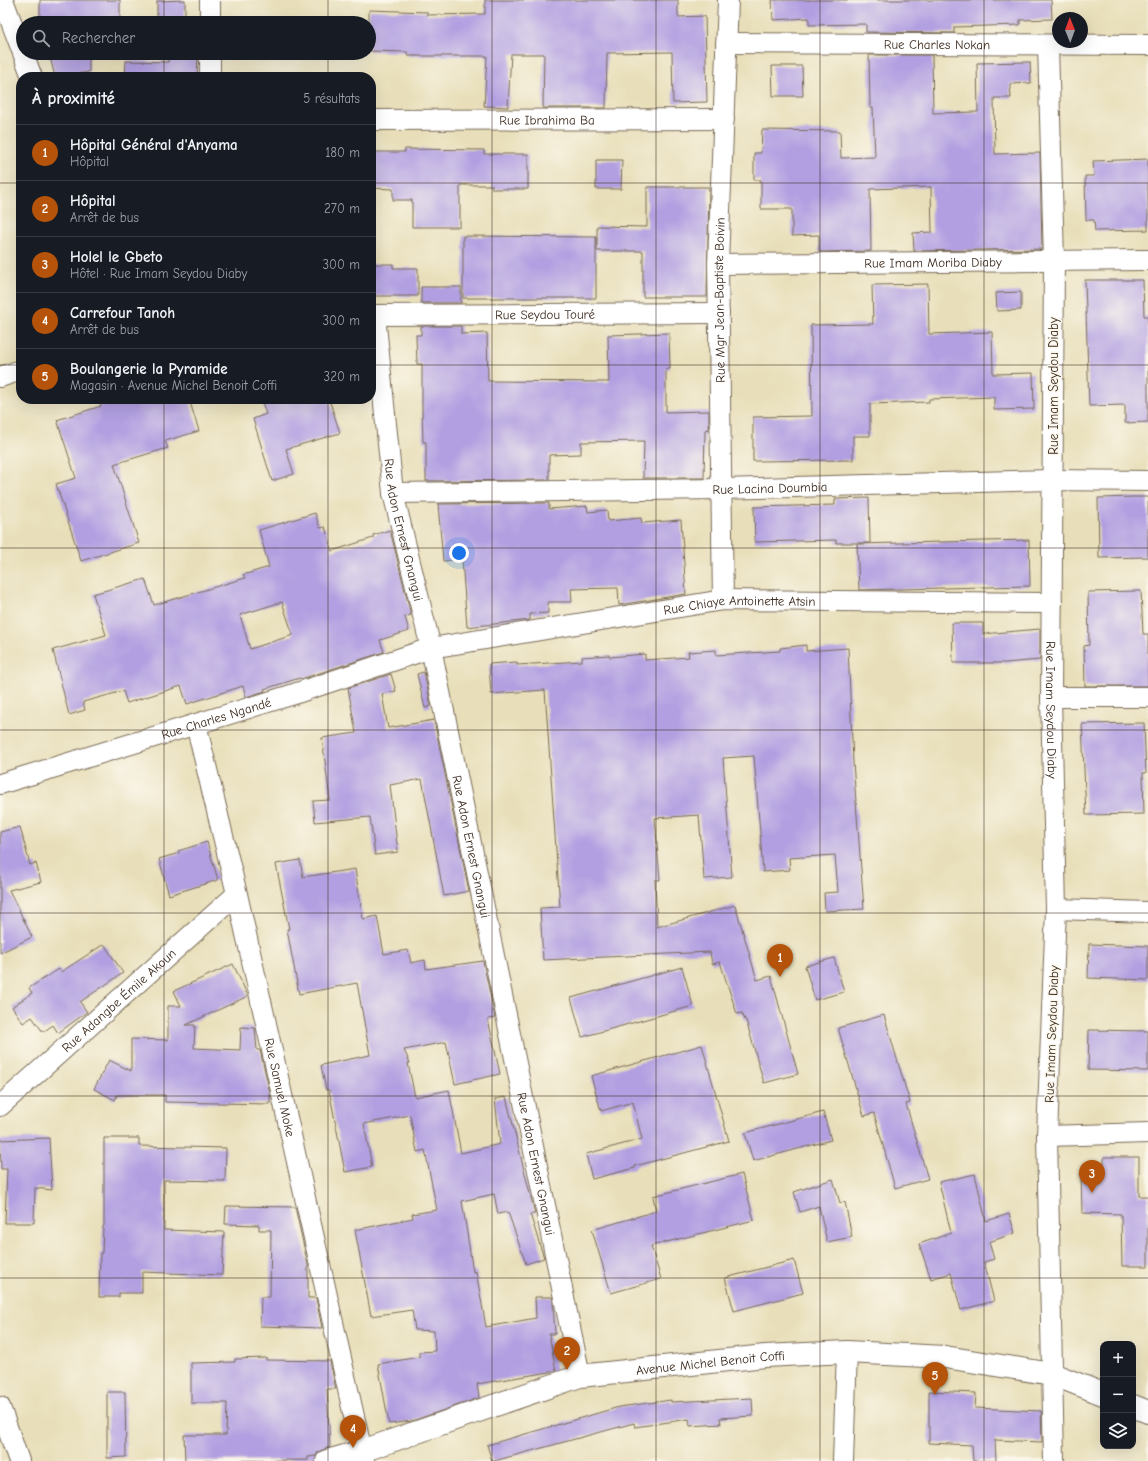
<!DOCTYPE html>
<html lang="fr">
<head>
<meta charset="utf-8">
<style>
	:root { --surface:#171b24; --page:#20242c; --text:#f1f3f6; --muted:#9ea1a6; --line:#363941; --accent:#b45309 }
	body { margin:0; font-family:"Comic Neue",sans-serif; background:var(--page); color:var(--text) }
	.controls { position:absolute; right:12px; bottom:12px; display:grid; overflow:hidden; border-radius:8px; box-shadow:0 4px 16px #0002 }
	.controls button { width:36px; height:36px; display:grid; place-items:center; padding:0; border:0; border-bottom:1px solid var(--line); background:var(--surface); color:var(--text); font:20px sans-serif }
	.compass { position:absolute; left:1052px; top:12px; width:36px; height:36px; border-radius:50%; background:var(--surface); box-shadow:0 4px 16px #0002; rotate:359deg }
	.you { position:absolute; left:459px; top:553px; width:14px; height:14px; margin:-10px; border:3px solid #fff; border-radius:50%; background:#1a73e8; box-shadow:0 0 0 6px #1a73e833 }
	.badge { display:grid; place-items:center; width:26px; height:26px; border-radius:50%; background:var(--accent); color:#fff; font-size:13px; font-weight:700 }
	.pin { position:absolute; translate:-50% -33px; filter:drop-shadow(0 1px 2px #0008) }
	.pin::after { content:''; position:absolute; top:21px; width:14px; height:12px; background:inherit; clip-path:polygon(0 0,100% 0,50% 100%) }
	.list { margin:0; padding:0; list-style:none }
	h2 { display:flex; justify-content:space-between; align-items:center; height:52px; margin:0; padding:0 16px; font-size:17px }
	h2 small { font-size:13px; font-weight:400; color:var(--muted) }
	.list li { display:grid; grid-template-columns:26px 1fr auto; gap:12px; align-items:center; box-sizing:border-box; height:56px; padding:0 16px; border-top:1px solid var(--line) }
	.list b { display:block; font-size:15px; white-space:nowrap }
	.list p { margin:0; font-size:13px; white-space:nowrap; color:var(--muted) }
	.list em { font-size:13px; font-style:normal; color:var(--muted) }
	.icon { flex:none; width:22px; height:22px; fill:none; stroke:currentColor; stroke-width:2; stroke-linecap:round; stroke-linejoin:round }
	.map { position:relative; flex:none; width:1148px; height:1461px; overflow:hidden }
	.search { position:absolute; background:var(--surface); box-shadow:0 4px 16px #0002; left:16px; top:16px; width:360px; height:44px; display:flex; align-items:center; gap:10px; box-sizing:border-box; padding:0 14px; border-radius:22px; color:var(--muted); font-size:15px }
	.panel { position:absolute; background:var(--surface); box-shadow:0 4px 16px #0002; left:16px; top:72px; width:360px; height:332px; border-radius:16px }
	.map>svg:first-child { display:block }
</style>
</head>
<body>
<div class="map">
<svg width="1148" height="1461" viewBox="0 0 1148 1461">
	<rect width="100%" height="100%" fill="#fbf7ec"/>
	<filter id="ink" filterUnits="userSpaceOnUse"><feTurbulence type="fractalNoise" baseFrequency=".025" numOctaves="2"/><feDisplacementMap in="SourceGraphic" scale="8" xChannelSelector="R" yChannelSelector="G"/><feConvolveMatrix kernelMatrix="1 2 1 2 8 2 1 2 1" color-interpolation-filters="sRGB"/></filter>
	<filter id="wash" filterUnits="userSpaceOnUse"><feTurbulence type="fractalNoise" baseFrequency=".012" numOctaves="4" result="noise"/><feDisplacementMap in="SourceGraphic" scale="16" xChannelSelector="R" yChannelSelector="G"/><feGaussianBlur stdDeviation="0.9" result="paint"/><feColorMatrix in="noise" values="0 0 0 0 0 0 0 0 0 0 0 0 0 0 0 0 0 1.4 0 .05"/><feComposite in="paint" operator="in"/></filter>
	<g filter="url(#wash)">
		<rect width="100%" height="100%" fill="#e8dfba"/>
		<g id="blocks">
			<path fill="#b19fe1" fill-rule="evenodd" d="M40 0H120V23H40Z
				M185 0V23H157V1Z
				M485 0H678V17L705 16 707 102 673 103 672 52 607 53 606 108H543L544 54H511L508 107 484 106 487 56H408L407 52 369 51V10L427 12V15L485 14Z
				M772 0H1051L1052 19 1020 20V25L954 27V33L866 32V24L809 25V18L773 20Z
				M49 53H89V72L55 77Z
				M169 53H198L197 77H125L126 61 168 62Z
				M869 55H932L933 113 978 112 977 63 1030 62 1031 83 1010 84 1011 98H994L995 154 1040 153 1042 249 914 251 913 233 932 232 931 187 870 189 871 251 819 252V235L792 236V209H761V180H754V153H761L762 130 840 131 841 158 875 157 873 108H870Z
				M772 66H802L803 96H773Z
				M405 149 484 150V154H528V189H492V185H460V227H412V200H393V189L371 188V152H405Z
				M1148 159V230L1095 231 1094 220H1086L1085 176H1094L1093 161Z
				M596 160H622L621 189H596Z
				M647 187H709L707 297H643V251H597V226L647 227Z
				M463 236 596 237V298H463Z
				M371 264H393V268H418V296H371Z
				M1085 280H1143L1144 316H1148V422L1125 423V405L1089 406Z
				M928 284 929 334 992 332 993 374 1033 373 1034 409 994 410V397L929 399V402L870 404V436H853V460L753 461V417L812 416 811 325 873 324 872 285Z
				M421 287H461V303H421Z
				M1021 292V310L997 311 996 293Z
				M421 326H461V334L487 333 488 381 609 382 608 335 669 333 670 369H666V412L709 411V429L705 430 704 478H643L644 441 581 442V454L549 455V480L426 481V442H423L422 409V364H417L416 335H421Z
				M99 399H189L199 431 165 441 168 448 114 464 139 543 81 561 56 484 76 478 57 420 101 406Z
				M261 399H329L340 433 286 449 294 474 272 481 253 419 266 414Z
				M1134 497H1148V557L1099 558 1098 498Z
				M869 498 870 543H836V540L755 542 754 507 835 505V499Z
				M549 503V509L587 506 588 512 607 510 608 521 641 518 642 523 681 520 686 594 619 605 618 588 571 589 572 602H548V613L530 614V620L467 627 462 559 443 561 438 504Z
				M315 513 320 528 325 527 332 551 373 538V535L390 530 411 615 405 617 409 631 380 640 384 652 301 679 300 678 264 689 265 691 246 697 243 686 187 704 181 686 127 703 123 691 83 702 85 710 69 715 53 650 106 635 93 594 145 579 154 605 245 578 243 575 269 567 259 530ZM282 602 293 635 250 649 240 615Z
				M1029 540 1030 586 859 590 857 544Z
				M1141 591 1143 634H1148V686H1085L1084 646 1089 645 1088 592Z
				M952 623H983V634L1040 629V660L1005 663H953Z
				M806 645V651L848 648 853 762 864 909 825 911 824 893 838 892 835 855 789 858 790 870 763 872 754 756 723 758 732 877 704 879 699 815 655 818 660 880H655L657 927 735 905 757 980 771 976 798 1074 764 1083 746 1020H745L742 1013 737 1014 720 962 712 964 710 952 543 960 540 908 560 907 545 690 491 694 489 664 517 662V665L582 661V657L609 655 610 657 645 654V660L689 657 688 652 716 650V655L780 651V648Z
				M424 672 431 706 425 708 417 674Z
				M391 674 396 691 382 694 388 728 434 720 469 891 444 896 422 779 390 785 398 852 375 855 370 817 315 822 313 801 330 800 322 738 356 733 348 688Z
				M1144 723 1146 773H1143L1144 814 1086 815 1082 724Z
				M20 827 30 865 36 863 41 882 9 890 32 937 0 953V832Z
				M207 842 218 880 169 895 159 859 179 853 178 851Z
				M300 860 303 877 355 869 363 919 377 916 384 954 408 950 411 963 425 960 426 969 483 961 495 1018 488 1019 500 1074 455 1084 446 1042 404 1050 410 1063H408L415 1097 449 1090 461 1153 500 1144 495 1099 506 1097 535 1214H530L544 1258 526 1264 508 1212 498 1214 494 1194 462 1201 473 1272 476 1271 486 1327 536 1318 535 1297H552L553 1302 555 1334H549L556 1371 477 1384 479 1398 412 1421 389 1424 378 1364 419 1357V1352L435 1351 434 1331 415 1330 412 1310 371 1316 355 1230 413 1218 412 1214 437 1210 425 1150 417 1152 410 1115 364 1124 372 1167 345 1172 329 1090H326L321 1065 370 1055 357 983 299 994 287 929H289L276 864Z
				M104 944 123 973 80 1002 87 1012 58 1033 53 1025 43 1032 32 1017 23 1023 12 1007 32 993 29 988 59 969 61 972Z
				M1089 944 1148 946V980L1088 978Z
				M834 958 844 992 815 1000 805 966Z
				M233 964 248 996 186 1025H195L194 1048 240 1050 241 1027 255 1028 257 1050H260L270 1093V1104L165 1102V1095H117L115 1100 94 1089 109 1060 131 1071V1039L168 1040V1006H181L174 991Z
				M682 967 693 1006 582 1037 571 998Z
				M884 1015 910 1103 906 1104 928 1179 895 1188 874 1113 864 1116 838 1028Z
				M1089 1030 1148 1031V1071L1088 1070Z
				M702 1045 729 1141 635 1166V1168L592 1179 586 1154 642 1139 633 1102 601 1111 591 1076Z
				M823 1112 831 1140 753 1161 745 1133Z
				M49 1138 52 1190 35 1188 34 1223H5L7 1169H1L0 1140Z
				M104 1138H139V1146L226 1148 225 1181 164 1180V1230L224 1232 222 1275 142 1272V1293H119V1297H99L100 1253H102L103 1226H104Z
				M1104 1157H1139V1196H1148V1266H1122L1121 1214 1082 1213 1081 1172H1104Z
				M742 1174 754 1220 651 1246 661 1279 611 1293 592 1230 656 1211 653 1196Z
				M975 1174 986 1221 1009 1214 1015 1233 989 1242 994 1259 984 1262 994 1301 961 1310 951 1273 931 1279 919 1244 951 1233 939 1182Z
				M833 1179 840 1203 845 1202 852 1237 827 1242 819 1206 800 1212 794 1192Z
				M226 1206 295 1207 308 1265V1298H316L322 1328 260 1326 261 1297H270L271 1230H259V1225L225 1224Z
				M794 1260 803 1293 734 1311 725 1278Z
				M266 1358V1360L330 1361 336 1389H327L330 1447 318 1452 316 1456 308 1457V1460L185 1461 184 1435H226L227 1403H191V1363L235 1362V1359Z
				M929 1391 976 1393 975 1408 1041 1411 1042 1442 995 1440 996 1461H973L972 1445 929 1443Z
				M107 1392H125L126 1457 107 1458Z
				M752 1398 753 1416 720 1418 721 1424 690 1426 689 1419 635 1427 634 1423 494 1461H492L487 1445 619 1407 671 1400V1402Z"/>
		</g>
	</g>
	<g filter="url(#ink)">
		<use href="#blocks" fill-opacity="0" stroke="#786955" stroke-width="1"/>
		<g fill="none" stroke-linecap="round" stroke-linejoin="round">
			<g stroke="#786955" stroke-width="22">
				<g id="minor">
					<path d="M3 0 32 77"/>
					<path d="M210 23V0"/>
					<path id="s1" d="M726 43 1148 45"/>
					<path id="s2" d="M1048 45 1054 261 1051 697 1056 909 1047 1136 1054 1461"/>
					<path d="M210 77V53"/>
					<path id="s3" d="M371 120 724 119"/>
					<path id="s4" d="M718 264 1148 260"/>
					<path id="s5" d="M371 315 719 313"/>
					<path id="s6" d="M375 315 393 493 431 648 580 1376"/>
					<path d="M0 377 21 370"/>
					<path id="s7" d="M393 493 721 489 1052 480 1148 481"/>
					<path id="s8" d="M723 600 718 264 728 0"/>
					<path d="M1051 697H1148"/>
					<path id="s9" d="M196 724 237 894 364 1461"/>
					<path id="s10" d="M0 784 291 695 431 648 723 600 1052 603"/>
					<path d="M1056 909 1148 912"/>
					<path id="s11" d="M0 1106 237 894"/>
					<path d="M1047 1136 1148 1133"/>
					<path d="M0 1407 19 1461"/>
					<path d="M843 1461 847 1352"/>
				</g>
			</g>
			<g stroke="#786955" stroke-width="24">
				<g id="tertiary">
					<path d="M1133 1406 1148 1412"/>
					<path id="s12" d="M327 1461 362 1451 580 1376 765 1356 847 1352 945 1357 1052 1374 1103 1394"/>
				</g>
			</g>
			<use href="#minor" stroke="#fff" stroke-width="20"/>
			<use href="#tertiary" stroke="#fff" stroke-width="22"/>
		</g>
	</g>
	<path fill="none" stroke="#3b2a1e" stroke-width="1" stroke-opacity="0.55" d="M164 0V23M328 0V23M492 0V1461M656 0V1461M820 0V1461M984 0V1461M164 53V77M328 53V77M0 183H21M371 183H1148M0 365H21M371 365H1148M164 399V1461M328 399V1461M0 548H1148M0 730H1148M0 913H1148M0 1096H1148M0 1278H1148"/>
	<g text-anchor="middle" stroke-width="3" stroke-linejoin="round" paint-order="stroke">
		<g font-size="13" fill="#3b2a1e" stroke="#fbf7ec">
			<text dy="5" stroke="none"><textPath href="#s1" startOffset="211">Rue Charles Nokan</textPath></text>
			<text dy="5" stroke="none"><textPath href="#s3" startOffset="176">Rue Ibrahima Ba</textPath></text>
			<text dy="5" stroke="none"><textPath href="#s4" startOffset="215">Rue Imam Moriba Diaby</textPath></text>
			<text dy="5" stroke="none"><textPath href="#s8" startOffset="300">Rue Mgr Jean-Baptiste Boivin</textPath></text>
			<text dy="5" stroke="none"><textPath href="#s5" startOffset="174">Rue Seydou Touré</textPath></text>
			<text transform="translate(1053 386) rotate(-90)" y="5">Rue Imam Seydou Diaby</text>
			<text dy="5" stroke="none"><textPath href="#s7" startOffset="377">Rue Lacina Doumbia</textPath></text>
			<text dy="5" stroke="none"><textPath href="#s6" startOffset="217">Rue Adon Ernest Gnangui</textPath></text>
			<text dy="5" stroke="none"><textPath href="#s10" startOffset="764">Rue Chiaye Antoinette Atsin</textPath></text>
			<text dy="5" stroke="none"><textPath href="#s2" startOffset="665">Rue Imam Seydou Diaby</textPath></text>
			<text dy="5" stroke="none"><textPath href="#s10" startOffset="226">Rue Charles Ngandé</textPath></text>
			<text dy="5" stroke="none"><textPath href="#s6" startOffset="541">Rue Adon Ernest Gnangui</textPath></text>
			<text dy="5" stroke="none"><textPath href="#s11" startOffset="159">Rue Adangbe Émile Akoun</textPath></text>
			<text transform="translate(1051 1034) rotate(-88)" y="5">Rue Imam Seydou Diaby</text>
			<text dy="5" stroke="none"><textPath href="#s9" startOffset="373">Rue Samuel Moke</textPath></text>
			<text dy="5" stroke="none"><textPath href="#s6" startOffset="865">Rue Adon Ernest Gnangui</textPath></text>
			<text dy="5" stroke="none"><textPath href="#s12" startOffset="398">Avenue Michel Benoit Coffi</textPath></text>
		</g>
	</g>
</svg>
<div class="controls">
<button>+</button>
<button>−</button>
<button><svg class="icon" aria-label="layers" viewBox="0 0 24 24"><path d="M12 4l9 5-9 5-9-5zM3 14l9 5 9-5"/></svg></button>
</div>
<svg class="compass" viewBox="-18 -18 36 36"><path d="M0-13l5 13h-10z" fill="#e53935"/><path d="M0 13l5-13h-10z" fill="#9ea1a6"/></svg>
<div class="you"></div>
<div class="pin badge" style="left:780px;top:977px">1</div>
<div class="pin badge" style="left:567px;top:1370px">2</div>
<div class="pin badge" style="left:1092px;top:1193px">3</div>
<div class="pin badge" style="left:353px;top:1448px">4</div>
<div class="pin badge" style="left:935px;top:1395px">5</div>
<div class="search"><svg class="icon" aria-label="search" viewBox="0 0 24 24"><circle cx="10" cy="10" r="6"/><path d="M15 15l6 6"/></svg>Rechercher</div>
<section class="panel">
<h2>À proximité<small>5 résultats</small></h2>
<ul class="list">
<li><span class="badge">1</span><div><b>Hôpital Général d'Anyama</b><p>Hôpital</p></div><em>180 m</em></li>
<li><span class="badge">2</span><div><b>Hôpital</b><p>Arrêt de bus</p></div><em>270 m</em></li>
<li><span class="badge">3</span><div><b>Holel le Gbeto</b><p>Hôtel · Rue Imam Seydou Diaby</p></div><em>300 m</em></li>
<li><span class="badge">4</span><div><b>Carrefour Tanoh</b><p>Arrêt de bus</p></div><em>300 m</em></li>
<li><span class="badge">5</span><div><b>Boulangerie la Pyramide</b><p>Magasin · Avenue Michel Benoit Coffi</p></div><em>320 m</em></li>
</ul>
</section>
</div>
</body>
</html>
